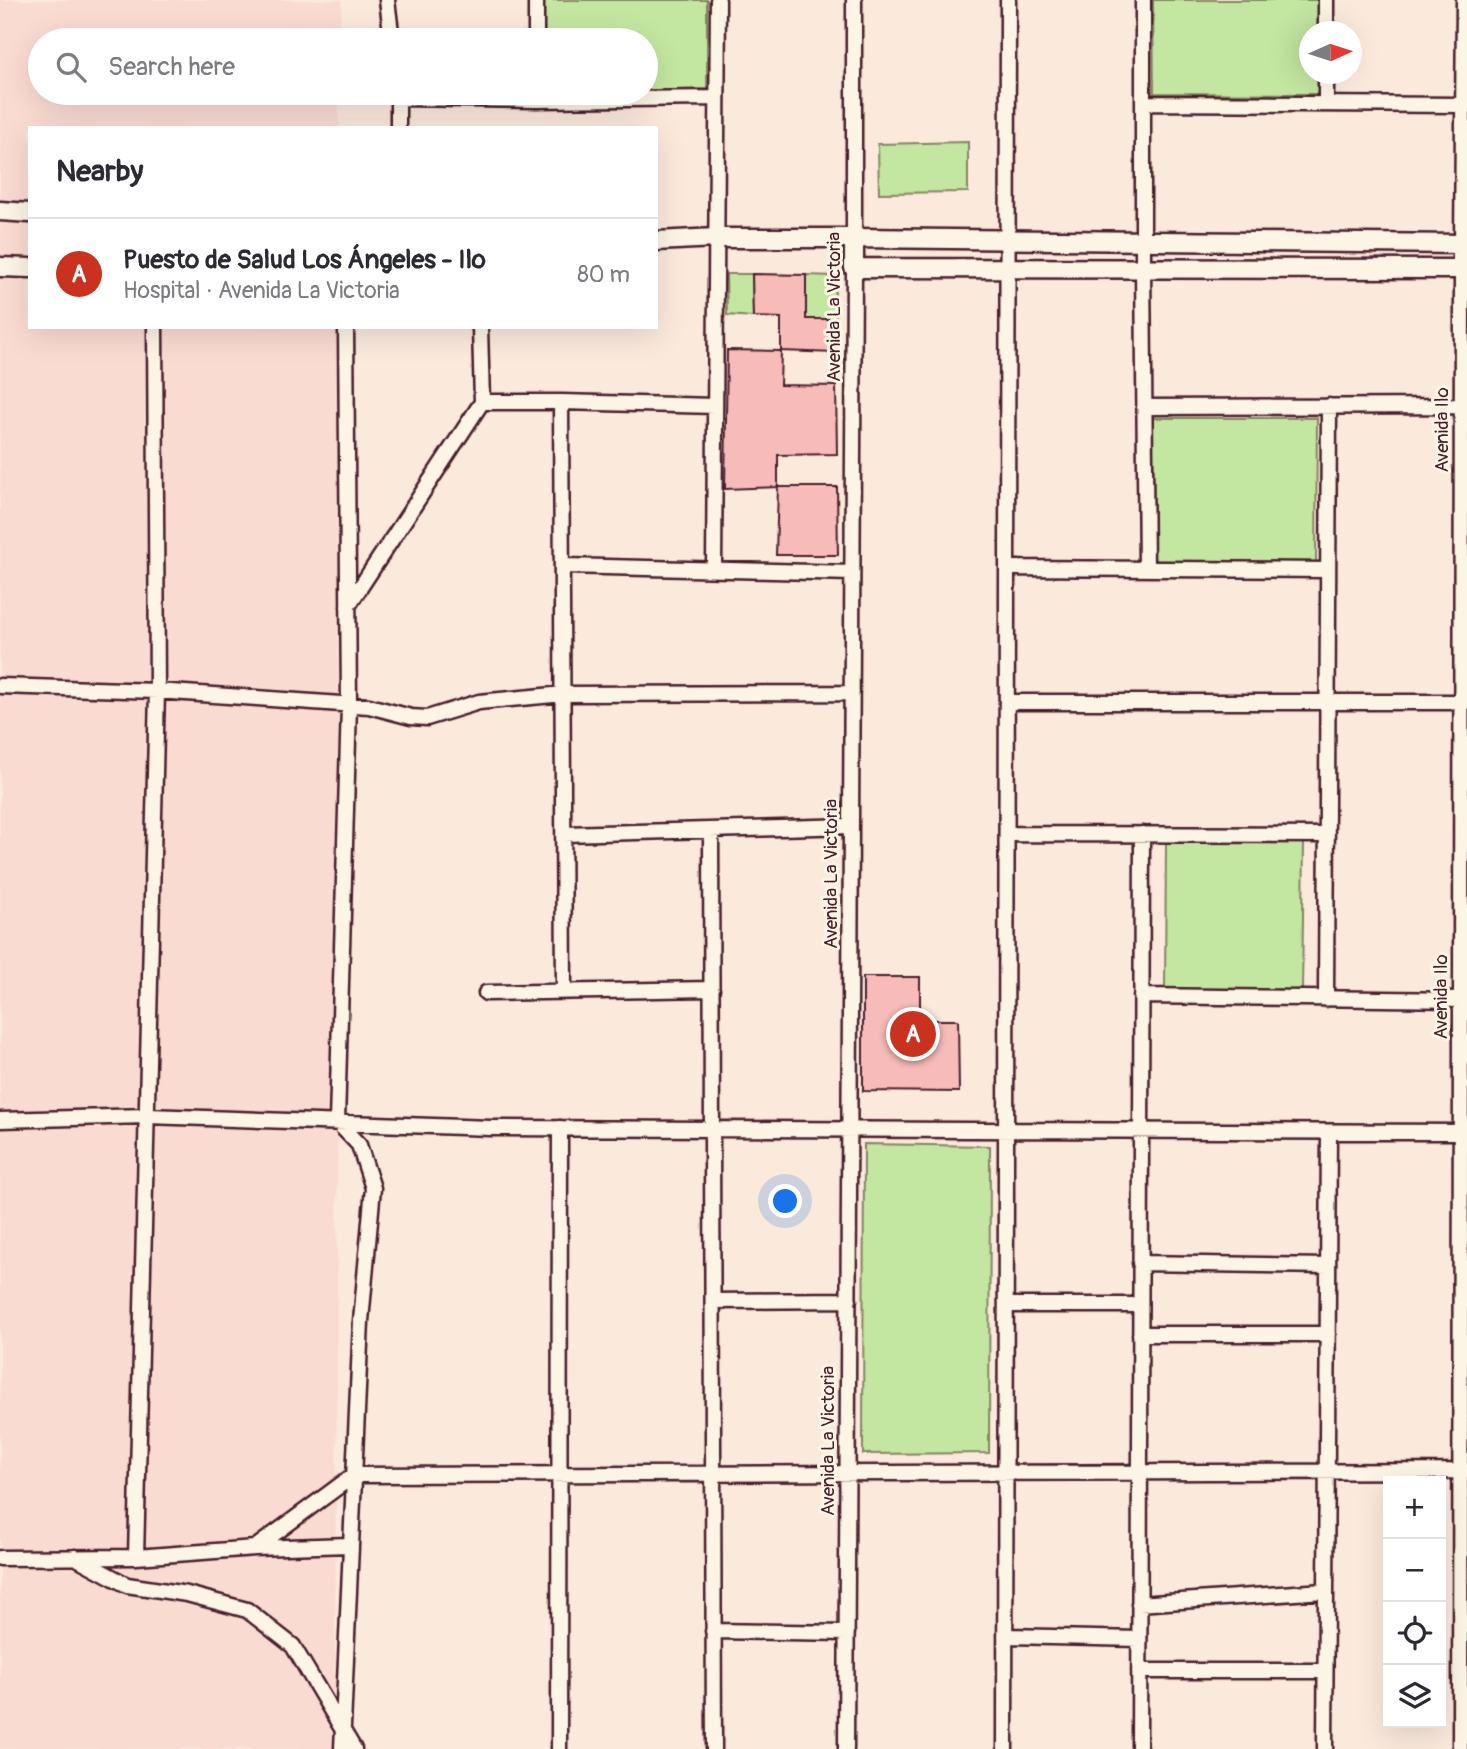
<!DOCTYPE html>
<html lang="en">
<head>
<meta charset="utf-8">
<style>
	:root { --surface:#fff; --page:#f2f2f3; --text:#2b2b33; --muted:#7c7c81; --line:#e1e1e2; --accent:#c8321e }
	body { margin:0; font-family:Pangolin,sans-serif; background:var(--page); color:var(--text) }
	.controls { position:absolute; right:21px; bottom:21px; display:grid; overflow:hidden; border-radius:0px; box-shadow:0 7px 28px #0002 }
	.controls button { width:63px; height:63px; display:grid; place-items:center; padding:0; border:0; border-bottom:2px solid var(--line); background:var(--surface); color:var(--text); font:35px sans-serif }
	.compass { position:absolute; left:1299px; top:21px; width:63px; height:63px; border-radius:50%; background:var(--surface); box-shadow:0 7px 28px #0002; rotate:87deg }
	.you { position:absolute; left:786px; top:1202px; width:24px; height:24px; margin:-18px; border:5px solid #fff; border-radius:50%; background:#1a73e8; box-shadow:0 0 0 10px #1a73e833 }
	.badge { display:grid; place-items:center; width:46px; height:46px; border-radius:50%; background:var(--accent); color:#fff; font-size:23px; font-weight:700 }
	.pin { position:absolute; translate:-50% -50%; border:4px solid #fff; box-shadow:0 2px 7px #0006 }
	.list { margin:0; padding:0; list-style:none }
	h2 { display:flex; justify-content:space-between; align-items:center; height:91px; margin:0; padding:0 28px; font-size:30px }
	h2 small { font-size:23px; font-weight:400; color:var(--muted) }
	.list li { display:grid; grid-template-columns:46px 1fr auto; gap:21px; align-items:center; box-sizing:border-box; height:112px; padding:0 28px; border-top:2px solid var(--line) }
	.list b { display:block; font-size:26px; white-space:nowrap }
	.list p { margin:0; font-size:23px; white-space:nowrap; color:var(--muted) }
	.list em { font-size:23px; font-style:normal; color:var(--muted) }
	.icon { flex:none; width:38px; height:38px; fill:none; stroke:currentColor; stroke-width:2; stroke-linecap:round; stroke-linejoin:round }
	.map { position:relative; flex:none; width:1467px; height:1749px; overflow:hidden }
	.search { position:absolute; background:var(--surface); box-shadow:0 7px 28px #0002; left:28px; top:28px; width:630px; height:77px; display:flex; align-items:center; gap:18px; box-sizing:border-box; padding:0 24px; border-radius:38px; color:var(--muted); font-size:26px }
	.panel { position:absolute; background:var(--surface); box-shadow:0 7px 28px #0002; left:28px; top:126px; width:630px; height:203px; border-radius:0px }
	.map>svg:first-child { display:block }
</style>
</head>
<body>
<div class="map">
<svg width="1467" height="1749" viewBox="0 0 1467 1749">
	<rect width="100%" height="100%" fill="#fbe9dc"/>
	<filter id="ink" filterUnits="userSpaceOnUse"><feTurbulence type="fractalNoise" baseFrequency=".0143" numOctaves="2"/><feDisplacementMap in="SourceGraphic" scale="14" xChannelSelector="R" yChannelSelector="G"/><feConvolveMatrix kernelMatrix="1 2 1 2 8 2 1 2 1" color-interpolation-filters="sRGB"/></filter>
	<g filter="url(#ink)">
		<path fill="#fadbd2" d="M0 0H342L339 40H40V93H339V128H30V327H339L337 1391 334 1749H0Z"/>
		<path fill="#c3e7a1" stroke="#868366" stroke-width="2" d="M543 0H707V89L646 91V40H543Z
			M1153 0H1318V31L1310 32V74H1318V94L1154 93Z
			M968 142V192L879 193 878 144Z
			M726 274H752L753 317 727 315Z
			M806 275 834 276 836 319H806Z
			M1153 418H1317L1316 563 1154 562Z
			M1166 843H1304L1302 991 1165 989Z
			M864 1144 990 1146 989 1453 863 1454Z"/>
		<path fill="#f7bbb9" stroke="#4a1f2b" stroke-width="2" d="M752 274 806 275V319H836V353L781 351V318L753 317Z
			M727 350 781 351 780 385 836 386 837 454 778 455V487L725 489Z
			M778 487H837L838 555H776Z
			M863 977H920V1020H958L959 1092 863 1091Z"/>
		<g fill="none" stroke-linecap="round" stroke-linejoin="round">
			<g stroke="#4a1f2b" stroke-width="19">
				<path id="minor" d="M387 0 392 40
					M536 0V40
					M854 0V238
					M1143 0V268L1146 568
					M1326 0V32
					M1326 74V104
					M399 98 536 100 717 98
					M1143 103 1463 105
					M398 128V93
					M1462 244 1464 0
					M482 402H561L715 406
					M561 402 564 992
					M1144 407 1462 406
					M564 566 852 573
					M1007 568 1328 570
					M714 570 718 0
					M348 606 482 402 480 327
					M0 686 157 691 369 706 411 717 427 718 479 702 564 694 852 693
					M1007 702H1467
					M711 830 714 1749
					M564 834 851 826
					M1007 834 1327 835
					M486 993 712 989
					M1141 996 1461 1000
					M1326 999 1329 406
					M0 1120 147 1116 491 1128 1467 1132
					M1140 1263 1328 1266
					M713 1301 849 1300
					M1006 1305H1140
					M1140 1334H1328
					M255 1548 354 1475 1467 1471
					M75 1557 127 1585 187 1594 247 1610 293 1646 354 1749
					M136 1557 157 691 155 327
					M0 1558 136 1557 255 1548 349 1545
					M1139 1604 1324 1591
					M713 1631 847 1633
					M1005 1636 1139 1639
					M1139 1671H1325
					M342 1749 361 1321 373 1188 359 1145 337 1122 349 705 346 327
					M559 1749 560 1128
					M846 1749 854 268
					M1005 1749 1008 0
					M1139 1749 1142 834
					M1325 1749 1329 1132
					M1460 1749 1462 268"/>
			</g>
			<g stroke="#4a1f2b" stroke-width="23">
				<path id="tertiary" d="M0 211 30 213
					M854 238V268L1467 269
					M656 241 716 238H854L1462 244V268
					M0 267 30 268"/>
			</g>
			<use href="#minor" stroke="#fcf5e5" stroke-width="14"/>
			<use href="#tertiary" stroke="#fcf5e5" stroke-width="18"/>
		</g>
	</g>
	<g text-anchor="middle" stroke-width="6" stroke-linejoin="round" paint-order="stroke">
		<g font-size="19" fill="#4a1f2b" stroke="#fcf5e5">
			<text transform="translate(833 307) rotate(-90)" y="7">Avenida La Victoria</text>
			<text transform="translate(1441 430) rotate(-90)" y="7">Avenida Ilo</text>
			<text transform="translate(830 874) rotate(-90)" y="7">Avenida La Victoria</text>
			<text transform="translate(1440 997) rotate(-90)" y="7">Avenida Ilo</text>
			<text transform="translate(827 1441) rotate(-90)" y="7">Avenida La Victoria</text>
		</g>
	</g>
</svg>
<div class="controls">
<button>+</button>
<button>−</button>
<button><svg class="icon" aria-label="locate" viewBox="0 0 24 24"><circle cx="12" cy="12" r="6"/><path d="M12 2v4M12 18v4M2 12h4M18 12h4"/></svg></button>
<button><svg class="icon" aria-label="layers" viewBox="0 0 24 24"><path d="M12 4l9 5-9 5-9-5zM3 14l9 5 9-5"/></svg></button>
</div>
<svg class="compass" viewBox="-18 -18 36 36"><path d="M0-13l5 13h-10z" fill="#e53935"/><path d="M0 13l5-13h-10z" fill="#7c7c81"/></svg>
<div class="you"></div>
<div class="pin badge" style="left:913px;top:1034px">A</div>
<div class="search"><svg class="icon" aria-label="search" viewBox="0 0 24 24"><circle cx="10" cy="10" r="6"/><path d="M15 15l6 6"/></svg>Search here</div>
<section class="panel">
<h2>Nearby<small></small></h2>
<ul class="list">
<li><span class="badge">A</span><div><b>Puesto de Salud Los Ángeles - Ilo</b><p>Hospital · Avenida La Victoria</p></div><em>80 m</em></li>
</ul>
</section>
</div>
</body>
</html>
